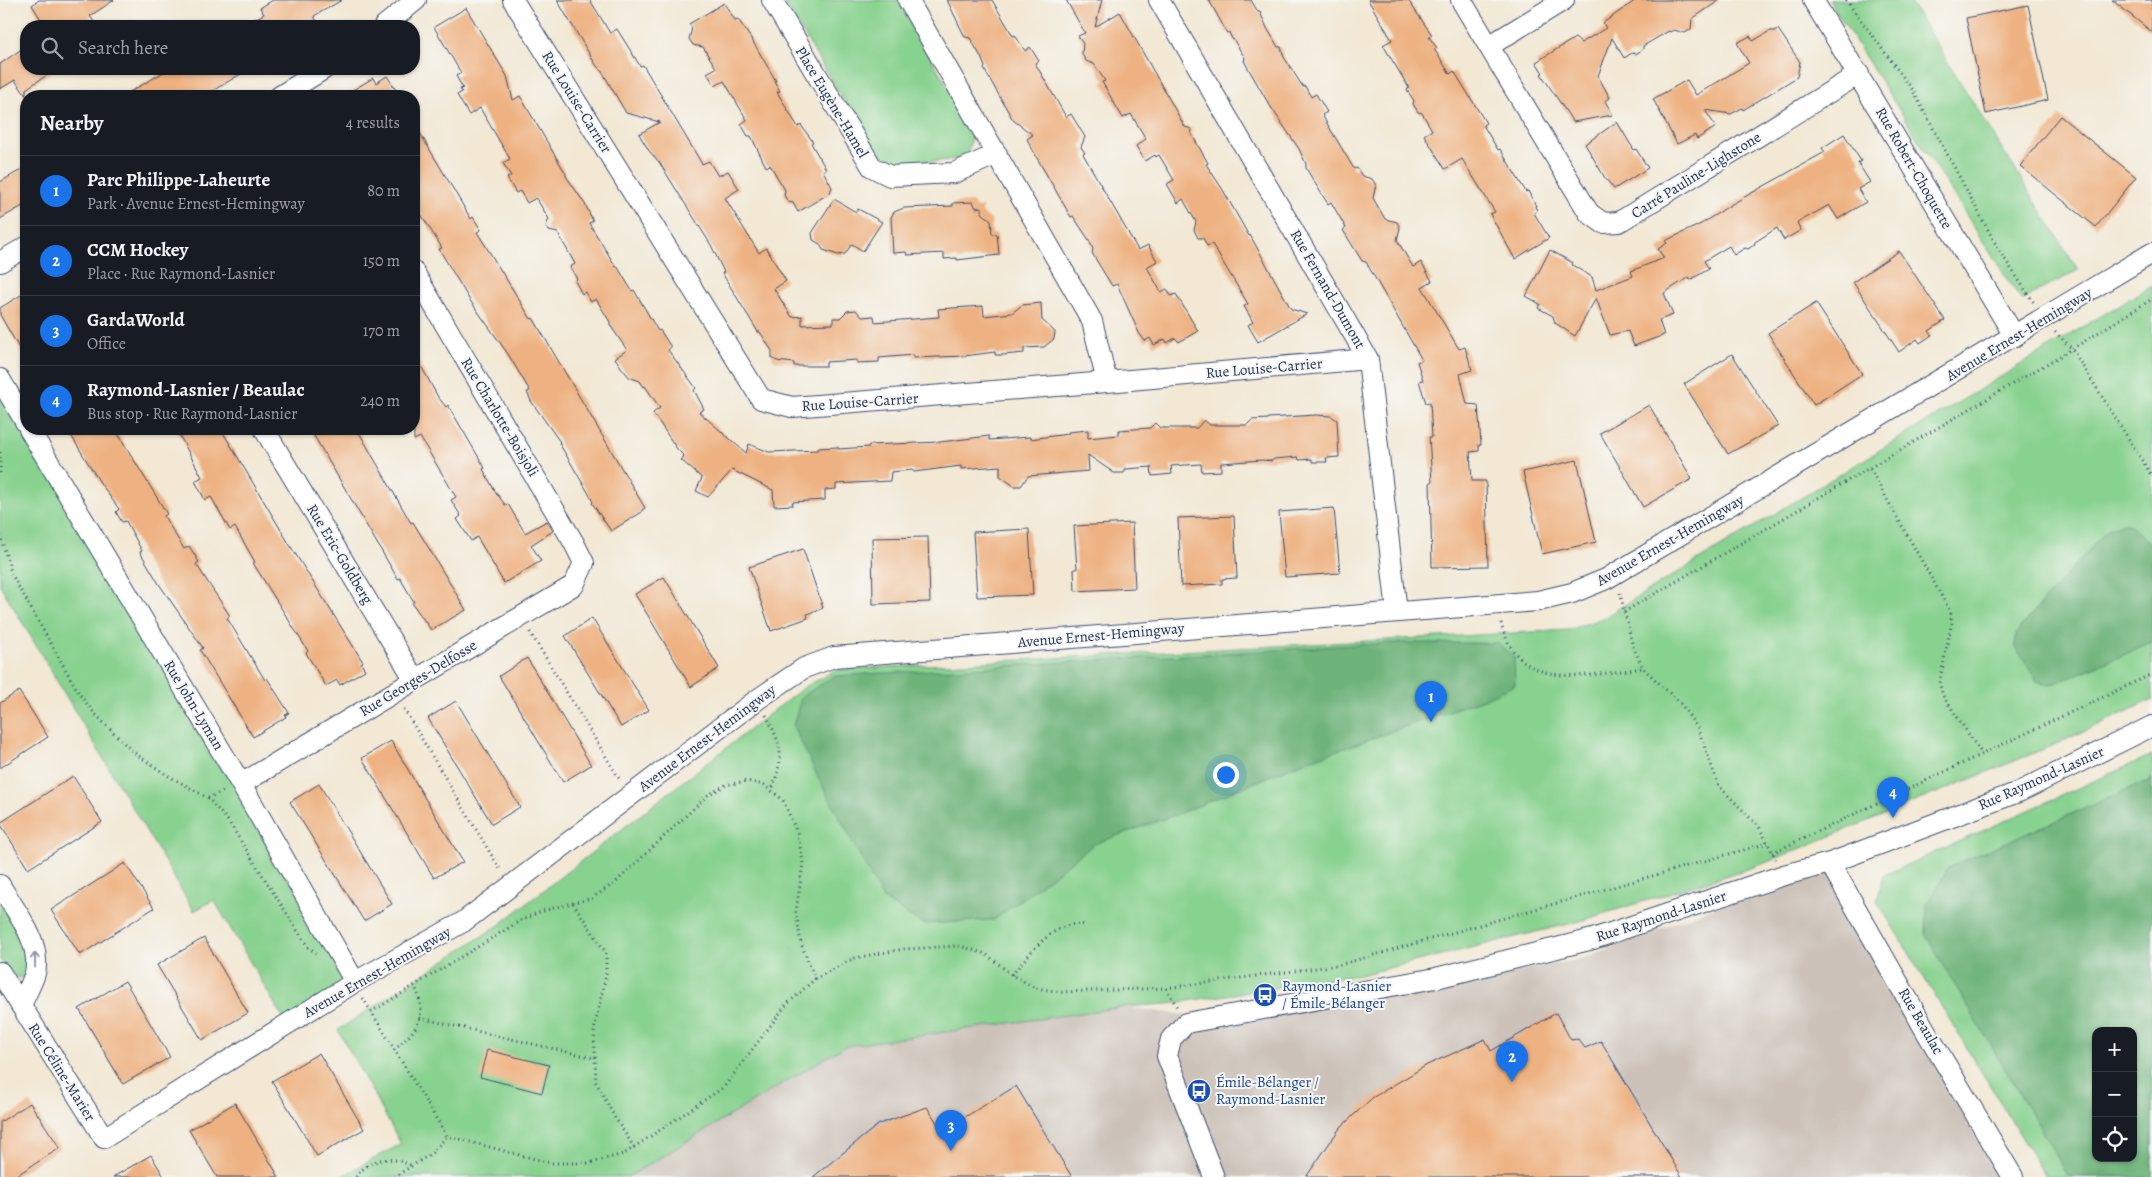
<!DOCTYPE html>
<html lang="en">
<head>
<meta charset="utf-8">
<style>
	:root { --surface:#171b24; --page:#242831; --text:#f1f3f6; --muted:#9ea1a6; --line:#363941; --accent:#1a73e8 }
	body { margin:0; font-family:Alegreya,serif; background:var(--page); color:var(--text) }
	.controls { position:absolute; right:15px; bottom:15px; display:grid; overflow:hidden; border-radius:10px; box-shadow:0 1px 4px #0004 }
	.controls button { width:45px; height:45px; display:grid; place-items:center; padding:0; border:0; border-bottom:1px solid var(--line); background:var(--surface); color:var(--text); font:25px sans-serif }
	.you { position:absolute; left:1225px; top:774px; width:18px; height:18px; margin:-12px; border:4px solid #fff; border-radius:50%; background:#1a73e8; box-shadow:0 0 0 8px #1a73e833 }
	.badge { display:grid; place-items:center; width:32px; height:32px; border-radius:50%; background:var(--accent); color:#fff; font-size:16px; font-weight:700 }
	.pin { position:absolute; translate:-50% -41px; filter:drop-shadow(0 1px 2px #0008) }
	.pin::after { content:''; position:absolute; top:26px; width:18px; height:15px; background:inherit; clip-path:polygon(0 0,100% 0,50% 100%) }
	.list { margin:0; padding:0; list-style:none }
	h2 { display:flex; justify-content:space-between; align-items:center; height:65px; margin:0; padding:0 20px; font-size:21px }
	h2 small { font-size:16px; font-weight:400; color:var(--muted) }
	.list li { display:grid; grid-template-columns:32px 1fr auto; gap:15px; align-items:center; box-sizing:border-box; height:70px; padding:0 20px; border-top:1px solid var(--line) }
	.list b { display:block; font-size:19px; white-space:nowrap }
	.list p { margin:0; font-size:16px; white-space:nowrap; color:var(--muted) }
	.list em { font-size:16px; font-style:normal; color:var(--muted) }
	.icon { flex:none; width:28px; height:28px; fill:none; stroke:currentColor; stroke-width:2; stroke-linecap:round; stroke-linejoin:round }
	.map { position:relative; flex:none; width:2152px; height:1177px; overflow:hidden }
	.search { position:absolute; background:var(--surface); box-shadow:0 1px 4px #0004; left:20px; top:20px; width:400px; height:55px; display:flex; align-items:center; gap:12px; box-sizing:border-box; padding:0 18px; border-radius:20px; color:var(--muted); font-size:19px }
	.panel { position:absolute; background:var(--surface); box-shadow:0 1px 4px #0004; left:20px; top:90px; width:400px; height:345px; border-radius:20px }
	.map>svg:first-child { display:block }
</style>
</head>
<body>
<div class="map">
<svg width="2152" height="1177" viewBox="0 0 2152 1177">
	<rect width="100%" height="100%" fill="#f6f6f2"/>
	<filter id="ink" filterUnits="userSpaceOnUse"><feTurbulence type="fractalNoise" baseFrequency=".02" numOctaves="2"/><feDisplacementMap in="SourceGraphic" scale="10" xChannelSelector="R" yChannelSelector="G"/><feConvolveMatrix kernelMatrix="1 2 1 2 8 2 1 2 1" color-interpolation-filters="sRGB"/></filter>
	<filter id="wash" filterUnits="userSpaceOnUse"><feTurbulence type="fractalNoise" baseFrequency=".0096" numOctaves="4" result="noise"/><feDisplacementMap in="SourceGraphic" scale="20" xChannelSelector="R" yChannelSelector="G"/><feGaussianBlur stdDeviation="1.12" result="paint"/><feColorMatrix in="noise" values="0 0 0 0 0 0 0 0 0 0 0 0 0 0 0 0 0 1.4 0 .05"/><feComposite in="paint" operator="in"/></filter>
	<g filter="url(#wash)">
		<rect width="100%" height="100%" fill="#f2e8d4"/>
		<path fill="#ccc2b9" d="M1830 863 1997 1177H628L845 1046 1124 1007 1238 1022 1578 960Z"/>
		<path fill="#88d28f" stroke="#528076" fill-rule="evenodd" d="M783 0H897L971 126V140L968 151 958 159 895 166 878 158Z
			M1829 0H1909L2078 270 2022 300 2011 285Z
			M2152 285V700L2056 744 1760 865 1577 922 1360 975 1167 1004 1124 1007 845 1046 628 1177H340L401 1144 338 1030 499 925 803 688 836 670 1568 630 1603 618Z
			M0 380 355 982 287 1025 214 900 194 911 0 585Z
			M2152 755V1177H2046L1877 901 1884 875ZM2096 1031H2133V1158H2096Z
			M0 896 28 942 26 976 19 978 8 971 0 960Z"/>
		<path fill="#6eb47a" stroke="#44726c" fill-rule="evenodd" d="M2123 523 2130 525 2152 545V643L2056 683 2047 684 2037 681 2015 646 2016 635 2022 625 2108 529Z
			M1390 643H1498L1514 657 1515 685 1486 698 1299 764 1183 812 1094 844 994 920 923 924 883 899 819 779 793 726 801 697 834 676Z
			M2152 779V1177H2069L1926 936 1927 904 1949 867ZM2096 1031H2133V1158H2096Z"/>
		<g id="blocks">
			<path fill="#eeb282" d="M39 0H114L90 16 97 26H45L32 5Z
				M273 0H342L314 16 317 22 309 26H242L264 14 260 8Z
				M557 0H590L610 33 617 29 640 66 643 65 702 164 709 161 718 176 728 171 739 189 725 198 759 253 766 248 786 281 774 289 792 317 802 316V325L833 324V318H840L847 311 856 310 862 317 874 316 875 322 939 317 938 309 983 306 984 316 1012 313 1022 305 1041 303 1042 320 1055 332 1054 339 1044 347 1024 348V353L1003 355H995V352L964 356 913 358V355L879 358V362L857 363V360L826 362V366H794V363L777 361 772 358V351L760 332H758L722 273 724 272 711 245 659 162 649 151 639 134 660 122 626 113 603 73 596 65Z
				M947 0H992L1013 36 1015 35 1025 51 1030 47 1039 61 1035 63 1066 117 1071 114 1085 137 1081 147 1085 153 1083 154 1138 250 1148 245 1157 261 1147 267 1161 292 1167 289 1171 296 1176 294 1198 331 1179 342 1175 338 1167 343 1165 339 1154 345 1150 338 1145 341 1139 333 1117 284 1112 286 1092 253 1093 249 1089 240 1073 216 1071 217 1037 158 1027 139 1033 135 1013 120 984 69 985 67 981 57 970 38 965 37Z
				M1066 0H1102L1095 27 1120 12 1185 127 1192 129 1191 133 1208 163 1206 164 1223 190 1249 236 1250 235 1291 309 1307 314 1258 342 1248 325 1253 322 1244 306 1248 304 1212 244 1207 246 1203 238H1198L1194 230 1196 222 1183 199 1178 203 1167 184 1174 180 1159 155 1156 157 1155 155 1145 161 1136 146 1146 139 1131 114 1123 118 1102 82 1105 81 1094 64 1086 61 1082 54 1083 44 1078 36 1085 33Z
				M1209 0H1251L1258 12H1260L1267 28 1278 47H1281L1284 57 1303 87 1305 86 1311 97 1316 94 1327 112 1322 115 1354 169 1357 168 1362 176 1372 179 1376 185 1373 198 1385 219 1397 222 1400 228 1397 240 1413 267 1421 262 1432 281 1422 287 1459 349 1465 347 1472 370 1460 374 1467 404 1478 405 1481 445H1479V451L1470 452 1472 481H1486L1488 566 1432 567 1430 482H1432L1429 437H1432L1430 402 1426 403 1419 381 1423 380 1417 362 1422 360 1366 262 1362 261 1343 230 1346 228 1331 202 1328 204 1313 180 1306 168V164L1299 149 1267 101 1244 61 1245 58 1233 39H1232L1229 32 1227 33Z
				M1368 0H1408L1432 35 1429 37 1437 48 1434 49 1450 74 1454 71 1486 123 1483 125 1498 150 1500 149 1526 192 1528 191 1536 206H1535L1537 211 1534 213 1549 238 1515 259 1490 214 1495 212 1462 159 1445 169 1424 135 1432 130 1422 113 1418 112 1413 104 1414 101 1407 90 1409 88 1383 45 1392 40Z
				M1636 0H1720L1692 19 1691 29 1685 33 1674 30 1670 32 1669 31 1643 46V49L1636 54 1632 53 1624 58 1612 38 1598 76 1610 98 1605 101 1613 115 1573 122 1541 74 1543 73 1536 62 1575 38 1581 43 1606 28 1603 23Z
				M2112 0H2152V32Z
				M724 3 735 20 738 19 752 40 776 81H774L780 91 777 92 798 127 801 125 813 142 811 143 826 169 823 171 832 187 830 193 798 212 793 203 788 202 784 195 785 190 770 165 766 167 751 136H748L741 124 747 120 724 81 715 86 707 73 716 68 703 47 693 45 689 39 692 28 689 24Z
				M2028 5 2048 100 1986 114 1966 18Z
				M466 8 507 76 513 100 520 96 566 174V176L585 204 593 221 589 223 616 267 617 266 632 291 634 290 658 331 660 330 671 347 668 350 696 388 694 390 704 409 699 412 746 453 749 444 769 452 818 450V448L838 447V449L869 447V445L940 442 989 436V440L1030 437V439L1068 434V432L1088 430V438L1119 435V430L1150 428 1155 423 1160 428H1197L1204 420 1210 425H1247L1252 420 1268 419V418L1316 415 1331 416 1337 420 1339 457 1326 458 1327 462H1312V459L1299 460 1298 457 1274 459 1272 461 1262 460 1221 463V471L1202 472 1201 464 1171 466 1172 474 1152 476 1151 467 1126 469 1124 473H1114L1088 455 1089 471 1028 476 1021 486H1014L1000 476V466L961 469V466L914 472 912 470 891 472 890 481 836 484V489L825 490V500L792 502 793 505 774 506 773 490 732 470 708 497 696 491 702 478 681 460 684 456 677 449 653 413 660 408 645 386 644 387 640 381 629 377 621 367 615 358 627 350 610 325V322L596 299 591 302 585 292 582 294 575 281 577 279 570 267 575 264 558 233 549 231 546 226 549 219 536 198 527 203 520 191 516 193 507 178 511 176 503 163 510 159 480 108 469 115 457 95 462 92 460 89 463 88 456 76 461 73 434 27Z
				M1778 29 1800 62 1797 77 1743 110 1742 108 1731 114 1705 110 1716 127 1697 139 1695 135 1677 144 1653 99 1687 80 1696 95 1749 63 1737 43 1750 36 1753 41 1770 31H1774Z
				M26 46V69H56L26 89V96L15 80 0 89V64Z
				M169 69H249L204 96H123Z
				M387 76 400 96H343L373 78 376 83Z
				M2060 116 2136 177 2096 227 2020 166Z
				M1617 122 1634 150 1636 149 1648 168 1614 189 1605 178 1585 144Z
				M414 123 471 219 473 217 481 230 477 232 531 319 533 318 645 508 642 510V512L611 531 592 503 593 502 589 494 559 443 560 442 531 401 527 392 530 391 508 354 469 299 439 249 442 248 414 203Z
				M1844 134 1861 161 1858 163 1870 182 1858 189 1866 202 1838 219 1829 205 1797 223 1801 230 1784 240 1777 228 1755 242 1754 245 1748 249 1745 248 1734 255 1729 246 1704 261 1709 269 1690 280 1689 277 1664 293 1673 315 1659 320 1664 335 1634 346 1628 331 1610 335 1596 298 1575 336 1555 323 1553 316 1538 308 1540 304 1526 296 1550 250 1573 263 1572 265 1592 277 1596 290 1633 276 1631 271 1664 258 1658 249 1667 243 1665 241 1701 224 1732 204 1825 152 1822 148Z
				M26 167V204L0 219V182Z
				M834 199 856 212 858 209 882 222 863 251 852 244 845 254 838 255 823 250 820 244 813 240 812 233Z
				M973 202 976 208 982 207V213L991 220 992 234H997L999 255 957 260V258L944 259V253L907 255 906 252 893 253 891 217 894 212 904 208 953 206V203Z
				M1899 251 1945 320 1929 331 1932 335 1920 343 1917 339 1899 352 1853 282Z
				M26 292V360L0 315V308Z
				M1816 303 1862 374 1814 405 1768 333Z
				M414 353 438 397 446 407 448 405 455 417 485 468 483 469 497 495H498L505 505 508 504 525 533 547 521 553 531 531 545 541 561 504 583 477 537 471 541 457 519 461 516 451 500 456 497 420 437 414 440Z
				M1732 354 1778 426 1728 454 1684 384Z
				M1649 405 1692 479 1643 507 1600 433Z
				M67 429H115L167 514 164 516 184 549 189 546 199 562 196 564 230 616 227 618 265 680 267 678 289 713 285 715 286 717 253 737 200 650 203 648 159 584 140 552 142 551 126 521 122 522 116 512 119 509 101 484Z
				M176 429H221L288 542 363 662 361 663 365 670 340 685 337 680 326 686 306 653 308 651 253 563 255 562 235 527 230 530 211 497 205 500 195 481 202 477Z
				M310 429H357L411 523 413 522 466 610 431 630 412 603 414 602 400 578 398 579Z
				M1577 460 1596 542 1542 554 1523 472Z
				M1334 508 1340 573 1285 577 1279 512Z
				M1234 516 1237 578 1222 579V584L1181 586 1178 518Z
				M1132 523 1135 588 1075 591 1074 569H1077L1074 526Z
				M1029 529 1033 595 977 597 973 532Z
				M928 537 930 602 873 604 872 538Z
				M803 549 823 608 807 614 808 618 771 631 749 567Z
				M664 577 719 668 691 687 635 594Z
				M592 618 649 710 621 727 565 636Z
				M527 658 591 765 563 782 499 676Z
				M19 691 48 737 0 768V703Z
				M456 701 520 807 492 824 428 718Z
				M391 741 463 862 434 878 362 758Z
				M73 776 102 822 28 869 0 823Z
				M319 784 392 904 364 921 290 802Z
				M125 863 154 908 80 955 51 910Z
				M204 938 248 1013 202 1040 157 965Z
				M125 981 170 1057 123 1084 79 1009Z
				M1556 1013 1571 1040 1578 1039 1585 1048 1601 1041 1682 1177H1306L1340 1128 1372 1098 1427 1065 1485 1039 1491 1051Z
				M487 1050 549 1065 542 1093 480 1077Z
				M319 1053 364 1129 317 1156 272 1081Z
				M1016 1086 1072 1177H813L879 1124 927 1107 942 1131Z
				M30 1103 60 1148 14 1177H0V1122Z
				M235 1103 279 1177H217L189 1130Z
				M151 1155 164 1177H113Z"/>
		</g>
	</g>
	<g filter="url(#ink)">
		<use href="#blocks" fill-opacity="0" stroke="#3b4b70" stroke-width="1"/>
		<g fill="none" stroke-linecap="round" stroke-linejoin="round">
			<g stroke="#3b4b70" stroke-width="22">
				<path id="minor" d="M513 0 761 399 792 407 1107 382 1368 359
					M772 0 872 167 890 176 954 173 997 154
					M908 0 1092 321 1107 382
					M1159 0 1368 359 1397 612
					M1461 0 1589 213 1603 223 1619 222 1859 74
					M1813 0 2015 337
					M384 26 416 0
					M1489 46 1564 0
					M280 96 324 69
					M0 262 26 247
					M0 379 26 423
					M29 429 241 784 355 982
					M264 429 415 680
					M241 784 574 585 584 563 574 543 414 272
					M1830 863 1927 1033 2013 1177
					M0 885C15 911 42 941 35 973 32 984 25 995 21 1006
					M0 972 104 1138 355 982 463 922 758 699 804 668 834 657 1538 601 1572 593 1606 579 2152 253
					M1214 1177 1167 1056 1171 1039 1186 1023 1436 978 1593 939 1784 875 1830 863 2021 791 2152 726"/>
			</g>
			<path stroke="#3b4b70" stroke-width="3" stroke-dasharray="1 4" stroke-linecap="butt" d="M1846 0 1912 89 2000 252 2034 303
				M2055 332 2072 349 2152 476
				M0 452V473
				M1870 469 1950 611 1952 622 1941 674 1940 685 1943 696 1982 754
				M0 535 12 575 80 695 94 713 133 752 167 775 208 798 228 821 308 947 316 953
				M1620 593 1633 647 1643 668 1681 704 1698 729 1719 786 1759 827 1776 859
				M1624 612 2072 349 2152 299
				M1501 623C1519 694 1589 675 1643 668
				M530 632 620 780
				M404 709 501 871
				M766 715C783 749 784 754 772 790
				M208 798 224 791
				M1772 853 2152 674
				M573 903 606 953V975L594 1030 596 1082 615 1118 634 1147
				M1012 975C1027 956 1056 918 1084 925
				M1166 988 1339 965 1768 843
				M363 998 447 1136 551 1163H589L624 1154 724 1087 786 1005 815 979 854 958 904 949 960 946 986 954 1012 975 1035 988 1062 992 1166 988 1177 1007
				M371 1012 520 921 542 911 592 898 615 883 708 795 726 785 747 781 764 785 783 800 798 835 803 863 796 912 801 943 815 979
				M420 1018 594 1058
				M394 1050C418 1029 428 1017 415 986
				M356 1177C371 1157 391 1155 412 1166
				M394 1177 431 1154 447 1136"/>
			<use href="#minor" stroke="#fff" stroke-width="20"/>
		</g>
		<defs><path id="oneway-shaft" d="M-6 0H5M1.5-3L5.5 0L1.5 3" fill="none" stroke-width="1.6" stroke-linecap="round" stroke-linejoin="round" transform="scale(1.25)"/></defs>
		<use stroke="#8d97ae" href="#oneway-shaft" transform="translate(35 960) rotate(-91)"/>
	</g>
	<defs>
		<g id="bus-disc" transform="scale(1.25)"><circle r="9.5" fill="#1a4fb4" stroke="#f6f6f2"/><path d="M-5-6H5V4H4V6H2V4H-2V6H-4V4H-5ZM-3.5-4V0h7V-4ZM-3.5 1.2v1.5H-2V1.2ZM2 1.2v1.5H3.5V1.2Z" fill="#fff"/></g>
	</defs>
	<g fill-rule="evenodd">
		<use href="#bus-disc" x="1265" y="995"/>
		<use href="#bus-disc" x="1199" y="1091"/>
	</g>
	<g text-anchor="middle" stroke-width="4" stroke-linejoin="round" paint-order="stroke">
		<g font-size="15" fill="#1b2f5e" stroke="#f6f6f2">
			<text transform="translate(577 102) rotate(58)" y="5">Rue Louise-Carrier</text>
			<text transform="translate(832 102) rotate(59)" y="5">Place Eugène-Hamel</text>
			<text transform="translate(1914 168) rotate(60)" y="5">Rue Robert-Choquette</text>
			<text transform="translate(1696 175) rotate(-32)" y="5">Carré Pauline-Lighstone</text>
			<text transform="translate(1328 289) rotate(60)" y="5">Rue Fernand-Dumont</text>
			<text transform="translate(2019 334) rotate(-31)" y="5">Avenue Ernest-Hemingway</text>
			<text transform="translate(1264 368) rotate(-5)" y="5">Rue Louise-Carrier</text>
			<text transform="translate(860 402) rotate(-4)" y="5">Rue Louise-Carrier</text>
			<text transform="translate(500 417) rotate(59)" y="5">Rue Charlotte-Boisjoli</text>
			<text transform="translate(1670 540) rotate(-30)" y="5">Avenue Ernest-Hemingway</text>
			<text transform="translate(340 554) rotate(59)" y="5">Rue Eric-Goldberg</text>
			<text transform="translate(1101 635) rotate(-5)" y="5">Avenue Ernest-Hemingway</text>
			<text transform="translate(418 678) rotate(-31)" y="5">Rue Georges-Delfosse</text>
			<text transform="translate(194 705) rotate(59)" y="5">Rue John-Lyman</text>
			<text transform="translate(707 738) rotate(-37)" y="5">Avenue Ernest-Hemingway</text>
			<text transform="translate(2041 778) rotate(-24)" y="5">Rue Raymond-Lasnier</text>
			<text transform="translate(1661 916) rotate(-18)" y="5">Rue Raymond-Lasnier</text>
			<text transform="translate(377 972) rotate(-30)" y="5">Avenue Ernest-Hemingway</text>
			<text transform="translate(1921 1021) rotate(60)" y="5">Rue Beaulac</text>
			<text transform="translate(62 1072) rotate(58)" y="5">Rue Céline-Marier</text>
		</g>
		<g font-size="15" fill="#164399" stroke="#f6f6f2" text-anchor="start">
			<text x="1282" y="991">Raymond-Lasnier<tspan x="1282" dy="17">/ Émile-Bélanger</tspan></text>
			<text x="1216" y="1087">Émile-Bélanger /<tspan x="1216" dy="17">Raymond-Lasnier</tspan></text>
		</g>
	</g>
</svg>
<div class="controls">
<button>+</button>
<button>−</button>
<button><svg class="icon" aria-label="locate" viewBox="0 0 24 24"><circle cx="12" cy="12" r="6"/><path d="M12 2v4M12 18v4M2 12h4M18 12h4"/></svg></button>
</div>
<div class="you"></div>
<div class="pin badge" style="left:1431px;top:722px">1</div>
<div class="pin badge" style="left:1512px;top:1082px">2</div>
<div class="pin badge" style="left:951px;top:1151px">3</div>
<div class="pin badge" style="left:1893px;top:818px">4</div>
<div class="search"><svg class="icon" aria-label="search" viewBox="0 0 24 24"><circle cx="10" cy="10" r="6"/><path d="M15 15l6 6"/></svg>Search here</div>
<section class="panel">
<h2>Nearby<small>4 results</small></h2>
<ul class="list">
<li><span class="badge">1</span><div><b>Parc Philippe-Laheurte</b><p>Park · Avenue Ernest-Hemingway</p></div><em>80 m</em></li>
<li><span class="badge">2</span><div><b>CCM Hockey</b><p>Place · Rue Raymond-Lasnier</p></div><em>150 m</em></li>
<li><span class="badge">3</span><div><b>GardaWorld</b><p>Office</p></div><em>170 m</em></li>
<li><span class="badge">4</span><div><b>Raymond-Lasnier / Beaulac</b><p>Bus stop · Rue Raymond-Lasnier</p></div><em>240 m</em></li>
</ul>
</section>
</div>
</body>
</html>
